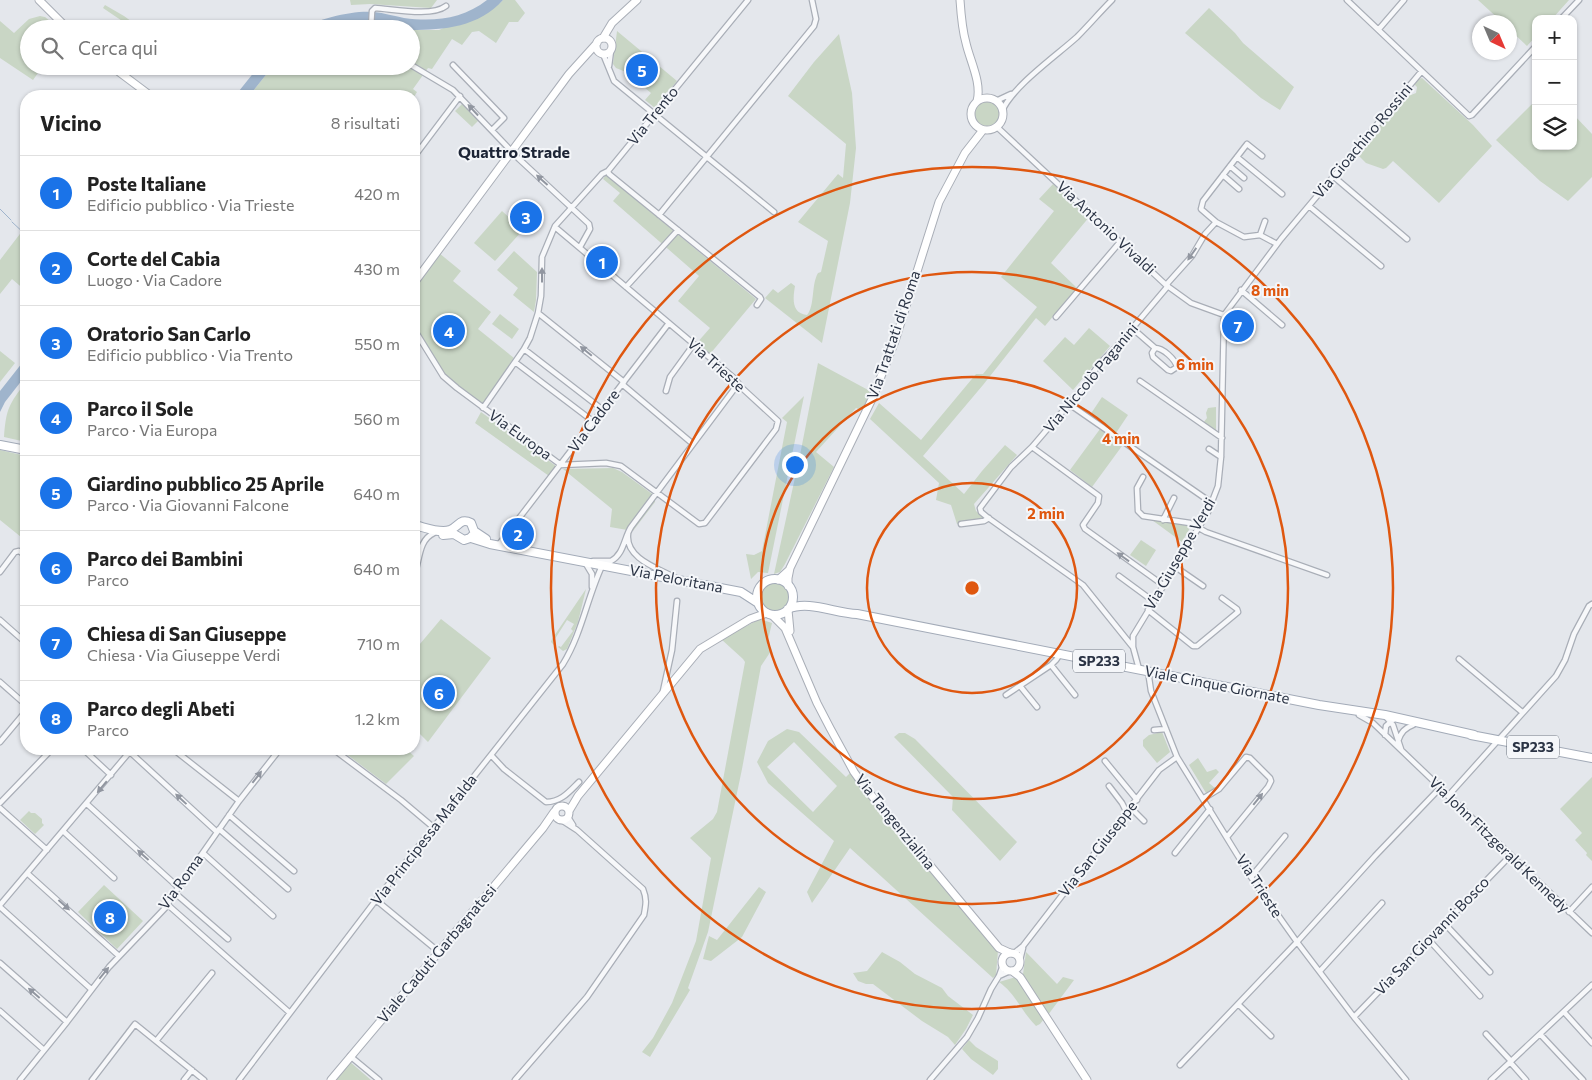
<!DOCTYPE html>
<html lang="it">
<head>
<meta charset="utf-8">
<style>
	:root { --surface:#fff; --page:#f2f2f2; --text:#222; --muted:#767676; --line:#e0e0e0; --accent:#1a73e8 }
	body { margin:0; font-family:Commissioner,sans-serif; background:var(--page); color:var(--text) }
	.controls { position:absolute; right:15px; top:15px; display:grid; overflow:hidden; border-radius:10px; box-shadow:0 1px 4px #0004 }
	.controls button { width:45px; height:45px; display:grid; place-items:center; padding:0; border:0; border-bottom:1px solid var(--line); background:var(--surface); color:var(--text); font:25px sans-serif }
	.compass { position:absolute; left:1472px; top:15px; width:45px; height:45px; border-radius:50%; background:var(--surface); box-shadow:0 1px 4px #0004; rotate:136deg }
	.you { position:absolute; left:794px; top:464px; width:18px; height:18px; margin:-12px; border:4px solid #fff; border-radius:50%; background:#1a73e8; box-shadow:0 0 0 8px #1a73e833 }
	.badge { display:grid; place-items:center; width:32px; height:32px; border-radius:50%; background:var(--accent); color:#fff; font-size:16px; font-weight:700 }
	.pin { position:absolute; translate:-50% -50%; border:2px solid #fff; box-shadow:0 1px 5px #0006 }
	.list { margin:0; padding:0; list-style:none }
	h2 { display:flex; justify-content:space-between; align-items:center; height:65px; margin:0; padding:0 20px; font-size:21px }
	h2 small { font-size:16px; font-weight:400; color:var(--muted) }
	.list li { display:grid; grid-template-columns:32px 1fr auto; gap:15px; align-items:center; box-sizing:border-box; height:75px; padding:0 20px; border-top:1px solid var(--line) }
	.list b { display:block; font-size:19px; white-space:nowrap }
	.list p { margin:0; font-size:16px; white-space:nowrap; color:var(--muted) }
	.list em { font-size:16px; font-style:normal; color:var(--muted) }
	.icon { flex:none; width:28px; height:28px; fill:none; stroke:currentColor; stroke-width:2; stroke-linecap:round; stroke-linejoin:round }
	.map { position:relative; flex:none; width:1592px; height:1080px; overflow:hidden }
	.search { position:absolute; background:var(--surface); box-shadow:0 1px 4px #0004; left:20px; top:20px; width:400px; height:55px; display:flex; align-items:center; gap:12px; box-sizing:border-box; padding:0 18px; border-radius:28px; color:var(--muted); font-size:19px }
	.panel { position:absolute; background:var(--surface); box-shadow:0 1px 4px #0004; left:20px; top:90px; width:400px; height:665px; border-radius:20px }
	.map>svg:first-child { display:block }
</style>
</head>
<body>
<div class="map">
<svg width="1592" height="1080" viewBox="0 0 1592 1080">
	<rect width="100%" height="100%" fill="#e4e7ec"/>
	<path fill="#c9d6c5" fill-rule="evenodd" d="M350 0H437L431 8 370 4 351 5Z
		M503 0H515L525 13 518 22H509L496 43 479 31 472 32 462 45 452 39 432 69 428 68 413 89 417 92 414 97 249 96 273 66H411V30H439L500 3Z
		M1478 0H1569L1552 19H1536V36L1527 46 1510 30V22H1502Z
		M105 5 124 16 142 29H134L103 8Z
		M1209 8 1235 33 1243 43 1294 87 1280 110 1261 98 1185 33Z
		M40 16 45 17 60 29H29V66H43L33 80 0 58V21L14 33 29 19Z
		M617 31 677 81 655 108 645 100 651 93 626 72 616 68 613 64Z
		M839 34 852 93 856 148 850 203 822 343 765 298 773 289 778 293 791 283 795 286C793 298 791 313 807 315 815 306 811 285 818 273L821 272 828 241 798 222 838 174 843 178 846 144 788 96 814 62Z
		M1422 78 1473 125 1492 146 1439 203 1393 161 1386 168 1383 169 1366 163 1356 153 1408 91 1411 95 1416 93 1417 87 1414 84 1419 79Z
		M1536 100V146H1573V114L1592 134V177L1568 201 1540 181 1496 140Z
		M975 114a12 12 0 1 1 24 0a12 12 0 1 1-24 0Z
		M464 102 480 119 472 127 455 111Z
		M606 175 756 299 710 354 696 344 710 328 678 301 699 276 613 201 620 193 603 179Z
		M1053 184 1090 216 1051 263 1077 288 1045 326 1036 318 983 385 923 456 964 494 982 471 1005 445 1017 455 974 504 976 511 983 517V520L957 524 951 505 936 500 939 483 870 419 879 403 921 440 976 374H983L1037 307 1001 277 1054 211 1039 199Z
		M502 211 523 230 495 261 474 243Z
		M26 226V291L12 279 0 294V260Z
		M514 251 537 272 536 300 534 312 513 295 518 288 497 270Z
		M439 253 461 271 453 281 491 312 478 329 514 358 482 405 443 376 414 324V288L417 282Z
		M500 314 519 329 512 339 492 324Z
		M1089 328 1110 346 1073 390 1043 361 1065 337 1074 345Z
		M0 351 15 363 0 382Z
		M818 363 870 391 863 411 856 408 816 452 834 467 785 564 780 572 774 574 801 450Z
		M26 382V442L4 437C6 409 9 404 26 382Z
		M804 396 768 573 758 572 751 579 746 554 754 555 762 551 787 422 782 418Z
		M1102 397 1128 415 1116 433 1090 415Z
		M1216 407V431L1203 423 1207 418 1206 413 1208 408Z
		M481 412 556 466 549 476 475 423Z
		M1100 429 1122 446 1092 487 1070 470Z
		M0 450 26 456V531L21 537 0 520Z
		M613 468 622 472 655 496V502L633 531 610 527 612 509 563 469Z
		M1152 520 1190 526V528L1182 542Z
		M1141 540 1156 550 1146 566 1130 555Z
		M758 597a16 16 0 1 1 32 0a16 16 0 1 1-32 0Z
		M586 589 578 622 567 649 563 651 558 647 559 646 561 647 573 631 571 629 574 624 567 620 553 642 555 644 554 645 551 642 552 639Z
		M441 619 491 658 428 742 414 728V651Z
		M760 619 772 623 767 644 771 651 761 666 742 769 708 932 688 988 690 990 650 1057 642 1052 653 1038 672 1003 696 941 711 858 690 838 713 819 717 812 745 662 743 659 721 639Z
		M787 729 799 732 846 777 850 773 864 792 998 951 996 975 993 978 850 848 812 903 807 892 834 841 768 783 757 762 768 741ZM794 742 837 786 813 812 767 767Z
		M1162 732 1170 752 1157 763 1143 746V740L1149 735Z
		M899 733H905L915 739 1017 842 1000 861 952 810 953 797 894 737Z
		M348 749H406L414 756 386 784 345 753Z
		M1198 758 1207 772 1216 769 1219 772 1209 783 1215 788 1206 793 1189 765Z
		M1592 777V861L1586 855 1587 853 1575 840 1582 833 1560 809Z
		M29 811 31 813H35L42 819V823L44 825 35 834 20 820Z
		M104 885 143 921 117 949 78 912Z
		M759 887 766 892 742 937 711 961 703 959 709 936 717 940Z
		M882 952 900 962 915 974 942 988 948 996 973 1015 966 1029 955 1045 948 1037 922 1021 873 984H866L858 981 853 973 867 971Z
		M1026 952 1057 984 1063 977 1074 980 1048 1015 1023 974Z
		M1016 977 1044 1019 1040 1024 1036 1026C1021 1011 1016 994 999 982Z
		M969 1040 976 1047 998 1061V1069L993 1075 971 1059 962 1049Z
		M349 1061 371 1080H335Z"/>
	<path fill="#9fb4cc" d="M487 0H503C479 27 444 30 411 30V29H364L342 26 327 29H299C319 19 352 10 374 12 384 13 394 16 404 18 434 22 463 19 487 0Z
		M259 66H273L249 96H235Z
		M26 358V375L5 402 0 412V391Z"/>
	<g fill="none" stroke-linecap="round" stroke-linejoin="round">
		<path stroke="#9fb4cc" stroke-width="1" d="M0 209 11 220
			M12 222 26 235"/>
		<g stroke="#a9aeb7" stroke-width="7">
			<path id="street" d="M1347 0 1469 116 1472 115 1536 46
				M1561 19 1579 0
				M371 29 372 11 375 8C393 9 432 17 446 6
				M1379 29 1404 0
				M603 54 614 81 774 212
				M411 65 453 90 519 159 589 224 590 229 580 247
				M453 65 504 118 492 130
				M609 66 611 51
				M996 101 1011 94
				M1002 111C1013 86 1056 56 1077 37 1089 25 1100 12 1112 0
				M997 127 1166 285 1191 303 1224 315
				M1262 156 1247 144 1203 201 1201 209 1216 222 1244 237 1260 235 1277 244
				M414 157 460 96
				M1237 157 1282 194
				M1230 166 1244 178
				M608 171 609 174 760 297 761 299 757 305
				M1223 175 1239 189
				M1333 176 1407 239
				M1309 206 1381 266
				M659 215 814 26 816 19 812 0
				M1260 235 1265 221
				M1166 285 1192 256 1205 234 1216 222
				M626 287 678 230
				M1241 290 1282 325
				M538 313 624 382
				M1056 317 1120 242
				M1132 328 1155 348C1163 348 1175 359 1177 367L1171 371 1168 370 1153 357 1152 353 1155 348
				M414 329 443 376 457 388 561 465 606 463 621 466 695 521 699 524 705 523 776 429 778 421 742 388 734 378 555 227
				M524 349 603 410
				M515 362 594 422
				M1140 381 1222 438
				M622 384 693 444
				M666 391 670 377 694 344
				M1069 404 1212 503
				M483 408 524 349 530 338 538 313 541 296 542 257 555 226 602 174 608 171 748 0
				M1032 447 1099 496 1098 503 1083 525 1085 529 1163 585
				M1209 449 1221 457
				M1143 477 1137 488 1138 511 1143 516 1190 523 1206 532 1327 575
				M1163 520 1174 498
				M961 524 984 521 989 518
				M628 534C625 558 657 568 674 577
				M500 543 669 323
				M593 561H611C624 554 624 538 631 527L738 384
				M586 564 592 574V587
				M1174 566 1203 586
				M0 572 15 552 19 551 26 556
				M414 576C420 561 418 540 434 533
				M1119 576 1153 601
				M1148 610 1193 646H1197L1238 612 1237 609 1222 598
				M0 620 26 643
				M1132 646 1083 585 987 517 981 512 980 508 1011 467 1032 447 1086 384 1099 364 1119 344 1168 286
				M1459 659 1522 712
				M1051 665 1075 695
				M1139 669 1133 647V636L1208 512 1218 486 1221 457 1224 315 1281 239 1421 72
				M1148 671 1151 691 1177 757 1251 877 1297 942 1354 1017 1406 1080
				M0 682 26 705
				M1020 686 1037 707
				M663 691 672 650 677 601
				M1006 695 1051 665 1056 660 1060 654
				M1359 715 1373 723 1592 933
				M1387 718 1393 725 1401 749
				M1154 730 1166 729
				M1385 735 1386 726 1393 720
				M1398 741C1401 732 1405 728 1413 725
				M0 742 26 711
				M83 749 111 775
				M173 749 239 801
				M333 749 401 800 433 827
				M130 752 217 832
				M491 755 504 769 546 802C561 802 569 792 579 782
				M1105 761 1137 800
				M1109 786 1122 803 1127 813
				M1448 796 1556 676 1565 660 1574 634 1589 606 1592 604
				M1204 798 1219 789 1246 757 1250 758 1270 778 1271 781 1268 787 1227 837
				M0 803 52 749
				M87 804 179 888
				M0 808 47 850
				M1131 808 1144 821
				M229 815 294 871
				M568 817 573 825
				M219 829 288 889
				M63 831 114 878
				M203 853 273 916
				M1175 853 1210 809
				M27 873 119 956
				M1251 877 1285 836
				M175 893 228 939
				M376 900 439 952
				M0 905 132 749
				M168 905 290 1013
				M0 907 91 989
				M1569 912 1592 887
				M1445 924 1490 972
				M1429 940 1480 996
				M1297 942 1375 856 1440 788
				M1013 954 1023 946 1159 770 1177 757
				M1020 960 1023 948
				M0 963 67 1022
				M1320 971 1382 903
				M999 976 1010 971
				M1238 1004 1271 1036
				M0 1011 44 1050
				M1564 1012 1592 1043
				M1354 1017 1511 855
				M1486 1034 1511 1061
				M1540 1034 1583 1080
				M156 1041 212 973
				M350 1056 379 1080
				M1510 1062 1526 1080
				M1180 1065 1297 942
				M20 1080 67 1022 109 967 168 905 169 901 239 801 280 749
				M92 1080 135 1024 204 1080
				M184 1080 192 1070
				M239 1080 376 900 563 664C582 633 587 598 602 566
				M515 1080 587 997 644 915C646 904 647 899 643 889L577 830 563 821
				M930 1080 967 1037 978 1018 991 989 999 976 1003 965
				M1491 1080 1592 985"/>
		</g>
		<g stroke="#a9aeb7" stroke-width="9">
			<path id="secondary" d="M39 0 68 29
				M960 0C961 15 962 29 966 43 970 61 982 83 977 101
				M603 38 612 23 637 0
				M596 46a8 8 0 1 1 16 0a8 8 0 1 1-16 0Z
				M111 66 151 96
				M971 114a16 16 0 1 1 32 0a16 16 0 1 1-32 0Z
				M414 283 569 74 597 43
				M778 580 789 570
				M788 586V578L790 568 872 399 895 341 939 202 965 153 983 130
				M788 610 790 631
				M772 615 785 628 817 703 830 728 854 772 867 790 999 948 1010 953
				M555 813a7 7 0 1 1 14 0a7 7 0 1 1-14 0Z
				M569 811 578 796 700 649 750 619 767 613
				M1002 962a9 9 0 1 1 18 0a9 9 0 1 1-18 0Z
				M1012 971 1020 977 1087 1080
				M331 1080 543 828 554 812"/>
		</g>
		<g stroke="#a3abb8" stroke-width="10">
			<path id="primary" d="M0 445 26 450
				M414 525C424 527 440 534 450 530 459 527 460 517 471 523L474 531 486 539
				M443 535 454 534 464 540 470 538 473 535
				M471 538 490 544 741 592 758 603
				M757 597a18 18 0 1 1 36 0a18 18 0 1 1-36 0Z
				M788 609C808 600 835 613 857 614L1319 705 1385 715 1474 735
				M1471 735 1592 758"/>
		</g>
		<use href="#street" stroke="#f7f8fa" stroke-width="4.5"/>
		<use href="#secondary" stroke="#fff" stroke-width="7"/>
		<use href="#primary" stroke="#fff" stroke-width="8"/>
	</g>
	<defs><path id="oneway-solid" d="M-6-.8H1V-3.2L6.5 0L1 3.2V.8H-6Z" transform="scale(1.25)"/></defs>
	<g fill="#9196a0">
		<use href="#oneway-solid" transform="translate(473 110) rotate(-133)"/>
		<use href="#oneway-solid" transform="translate(542 180) rotate(-138)"/>
		<use href="#oneway-solid" transform="translate(1192 254) rotate(125)"/>
		<use href="#oneway-solid" transform="translate(542 275) rotate(-90)"/>
		<use href="#oneway-solid" transform="translate(586 351) rotate(-141)"/>
		<use href="#oneway-solid" transform="translate(1123 557) rotate(-144)"/>
		<use href="#oneway-solid" transform="translate(257 777) rotate(-52)"/>
		<use href="#oneway-solid" transform="translate(102 787) rotate(130)"/>
		<use href="#oneway-solid" transform="translate(181 799) rotate(-137)"/>
		<use href="#oneway-solid" transform="translate(1258 799) rotate(-51)"/>
		<use href="#oneway-solid" transform="translate(143 855) rotate(-138)"/>
		<use href="#oneway-solid" transform="translate(64 905) rotate(42)"/>
		<use href="#oneway-solid" transform="translate(104 973) rotate(-51)"/>
		<use href="#oneway-solid" transform="translate(34 993) rotate(-139)"/>
	</g>
	<g fill="none" stroke="#df570f" stroke-width="2.5">
		<circle cx="972" cy="588" r="105"/>
		<circle cx="972" cy="588" r="211"/>
		<circle cx="972" cy="588" r="316"/>
		<circle cx="972" cy="588" r="421"/>
	</g>
	<g text-anchor="middle" stroke-width="4" stroke-linejoin="round" paint-order="stroke">
		<g fill="#f4f6f9" stroke="#676e7b" stroke-width="1">
			<rect x="1073" y="649.5" width="52" height="23" rx="4"/>
			<rect x="1507" y="735.5" width="52" height="23" rx="4"/>
		</g>
		<g font-size="14" font-weight="bold" fill="#2b3445">
			<text x="1099" y="666">SP233</text>
			<text x="1533" y="752">SP233</text>
		</g>
		<g font-size="15" fill="#2b3445" stroke="#f4f6f9">
			<text transform="translate(653 116) rotate(-51)" y="5">Via Trento</text>
			<text transform="translate(1363 141) rotate(-50)" y="5">Via Gioachino Rossini</text>
			<text transform="translate(1106 228) rotate(43)" y="5">Via Antonio Vivaldi</text>
			<text transform="translate(894 335) rotate(-71)" y="5">Via Trattati di Roma</text>
			<text transform="translate(716 365) rotate(42)" y="5">Via Trieste</text>
			<text transform="translate(1091 378) rotate(-50)" y="5">Via Niccolò Paganini</text>
			<text transform="translate(594 421) rotate(-53)" y="5">Via Cadore</text>
			<text transform="translate(520 435) rotate(36)" y="5">Via Europa</text>
			<text transform="translate(1180 554) rotate(-60)" y="5">Via Giuseppe Verdi</text>
			<text transform="translate(676 579) rotate(11)" y="5">Via Peloritana</text>
			<text transform="translate(1217 685) rotate(11)" y="5">Viale Cinque Giornate</text>
			<text transform="translate(895 822) rotate(51)" y="5">Via Tangenzialina</text>
			<text transform="translate(424 840) rotate(-52)" y="5">Via Principessa Mafalda</text>
			<text transform="translate(1499 845) rotate(44)" y="5">Via John Fitzgerald Kennedy</text>
			<text transform="translate(1098 849) rotate(-52)" y="5">Via San Giuseppe</text>
			<text transform="translate(181 882) rotate(-54)" y="5">Via Roma</text>
			<text transform="translate(1259 886) rotate(57)" y="5">Via Trieste</text>
			<text transform="translate(1432 936) rotate(-46)" y="5">Via San Giovanni Bosco</text>
			<text transform="translate(437 954) rotate(-50)" y="5">Viale Caduti Garbagnatesi</text>
		</g>
		<g font-size="16" font-weight="bold" fill="#1d2536" stroke="#f4f6f9">
			<text x="514" y="158">Quattro Strade</text>
		</g>
	</g>
	<circle cx="972" cy="588" r="8" fill="#df570f" stroke="#f4f6f9" stroke-width="2.5"/>
	<g font-size="15" text-anchor="middle" font-weight="bold" fill="#df570f" stroke="#f4f6f9" stroke-width="4" stroke-linejoin="round" paint-order="stroke">
		<text x="1270" y="296">8 min</text>
		<text x="1195" y="370">6 min</text>
		<text x="1121" y="444">4 min</text>
		<text x="1046" y="519">2 min</text>
	</g>
</svg>
<div class="controls">
<button>+</button>
<button>−</button>
<button><svg class="icon" aria-label="layers" viewBox="0 0 24 24"><path d="M12 4l9 5-9 5-9-5zM3 14l9 5 9-5"/></svg></button>
</div>
<svg class="compass" viewBox="-18 -18 36 36"><path d="M0-13l5 13h-10z" fill="#e53935"/><path d="M0 13l5-13h-10z" fill="#767676"/></svg>
<div class="you"></div>
<div class="pin badge" style="left:602px;top:262px">1</div>
<div class="pin badge" style="left:518px;top:534px">2</div>
<div class="pin badge" style="left:526px;top:217px">3</div>
<div class="pin badge" style="left:449px;top:331px">4</div>
<div class="pin badge" style="left:642px;top:70px">5</div>
<div class="pin badge" style="left:439px;top:693px">6</div>
<div class="pin badge" style="left:1238px;top:326px">7</div>
<div class="pin badge" style="left:110px;top:917px">8</div>
<div class="search"><svg class="icon" aria-label="search" viewBox="0 0 24 24"><circle cx="10" cy="10" r="6"/><path d="M15 15l6 6"/></svg>Cerca qui</div>
<section class="panel">
<h2>Vicino<small>8 risultati</small></h2>
<ul class="list">
<li><span class="badge">1</span><div><b>Poste Italiane</b><p>Edificio pubblico · Via Trieste</p></div><em>420 m</em></li>
<li><span class="badge">2</span><div><b>Corte del Cabia</b><p>Luogo · Via Cadore</p></div><em>430 m</em></li>
<li><span class="badge">3</span><div><b>Oratorio San Carlo</b><p>Edificio pubblico · Via Trento</p></div><em>550 m</em></li>
<li><span class="badge">4</span><div><b>Parco il Sole</b><p>Parco · Via Europa</p></div><em>560 m</em></li>
<li><span class="badge">5</span><div><b>Giardino pubblico 25 Aprile</b><p>Parco · Via Giovanni Falcone</p></div><em>640 m</em></li>
<li><span class="badge">6</span><div><b>Parco dei Bambini</b><p>Parco</p></div><em>640 m</em></li>
<li><span class="badge">7</span><div><b>Chiesa di San Giuseppe</b><p>Chiesa · Via Giuseppe Verdi</p></div><em>710 m</em></li>
<li><span class="badge">8</span><div><b>Parco degli Abeti</b><p>Parco</p></div><em>1.2 km</em></li>
</ul>
</section>
</div>
</body>
</html>
